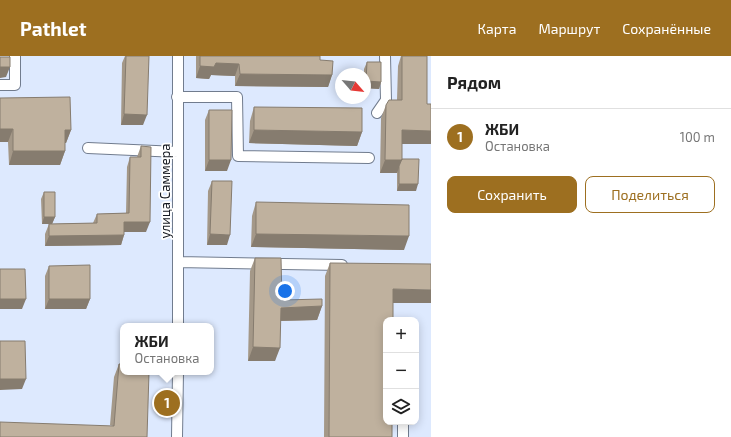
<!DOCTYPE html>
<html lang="ru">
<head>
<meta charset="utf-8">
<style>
	:root { --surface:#fff; --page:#f6f6f6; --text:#222; --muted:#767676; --line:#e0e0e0; --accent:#9d6f20 }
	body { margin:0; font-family:"Exo 2",sans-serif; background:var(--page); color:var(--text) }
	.controls { position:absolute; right:12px; bottom:12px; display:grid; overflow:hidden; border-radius:8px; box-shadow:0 2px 10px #0003 }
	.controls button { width:36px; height:36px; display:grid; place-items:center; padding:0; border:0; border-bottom:1px solid var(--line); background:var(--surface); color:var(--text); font:20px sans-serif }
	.compass { position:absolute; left:335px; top:12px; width:36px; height:36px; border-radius:50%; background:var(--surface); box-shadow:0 2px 10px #0003; rotate:118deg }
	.you { position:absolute; left:285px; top:235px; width:14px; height:14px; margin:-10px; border:3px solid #fff; border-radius:50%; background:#1a73e8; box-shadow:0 0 0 6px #1a73e833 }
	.badge { display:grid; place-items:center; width:26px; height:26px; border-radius:50%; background:var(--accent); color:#fff; font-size:13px; font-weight:700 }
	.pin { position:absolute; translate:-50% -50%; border:2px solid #fff; box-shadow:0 1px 4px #0006 }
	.popup { position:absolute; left:120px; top:267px; width:94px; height:52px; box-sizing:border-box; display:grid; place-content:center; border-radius:8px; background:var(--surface); filter:drop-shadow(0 1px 3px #0005); font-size:13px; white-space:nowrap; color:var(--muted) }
	.popup b { font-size:15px; color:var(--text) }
	.popup::after { content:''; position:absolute; left:50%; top:100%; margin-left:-8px; border:8px solid transparent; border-top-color:var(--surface) }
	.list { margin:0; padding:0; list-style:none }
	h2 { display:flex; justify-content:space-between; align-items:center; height:52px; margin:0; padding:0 16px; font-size:17px }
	h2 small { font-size:13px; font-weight:400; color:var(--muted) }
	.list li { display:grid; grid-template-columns:26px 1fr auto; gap:12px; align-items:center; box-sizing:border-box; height:56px; padding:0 16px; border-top:1px solid var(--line) }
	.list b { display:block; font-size:15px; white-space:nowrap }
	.list p { margin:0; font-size:13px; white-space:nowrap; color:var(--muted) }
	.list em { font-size:13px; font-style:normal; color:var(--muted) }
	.actions { display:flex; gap:8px; padding:12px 16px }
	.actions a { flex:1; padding:9px 0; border:1px solid var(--accent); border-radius:8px; text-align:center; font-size:14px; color:var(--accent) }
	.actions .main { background:var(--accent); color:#fff }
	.icon { flex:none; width:22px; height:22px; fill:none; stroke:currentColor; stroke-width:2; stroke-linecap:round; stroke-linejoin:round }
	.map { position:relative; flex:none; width:431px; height:381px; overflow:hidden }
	header { display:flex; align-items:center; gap:24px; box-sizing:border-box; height:56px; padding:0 20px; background:var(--accent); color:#fff }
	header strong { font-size:19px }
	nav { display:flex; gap:22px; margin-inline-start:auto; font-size:14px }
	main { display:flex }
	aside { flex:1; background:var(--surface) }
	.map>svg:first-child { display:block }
</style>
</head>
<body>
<header>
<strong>Pathlet</strong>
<nav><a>Карта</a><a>Маршрут</a><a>Сохранённые</a></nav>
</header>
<main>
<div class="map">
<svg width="431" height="381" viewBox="0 0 431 381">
	<rect width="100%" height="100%" fill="#dde9fe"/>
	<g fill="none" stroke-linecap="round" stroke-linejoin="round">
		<g stroke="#717c8e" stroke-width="12">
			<path id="minor" d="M178 0V270
				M0 29H15V0
				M177 41H237L238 100 369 102
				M377 57 386 44 385 0
				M88 92 178 96
				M178 206 342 209
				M177 381 178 316
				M403 381V366"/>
		</g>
		<use href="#minor" stroke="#fff" stroke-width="10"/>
	</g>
	<path fill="#a49888" d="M125 0H149L143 69H121L122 7Z
		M196 0H320V4L332 19 328 31 235 30V20L211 19 209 23 196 22Z
		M401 0H427V48L431 88H402V103L416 135H397V117H380L381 62 386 49 397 44 398 10Z
		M367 6 381 26 379 33 365 32V18H364V13Z
		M0 42 71 74 66 87H65V95L60 109H9L8 86Z
		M254 51 362 76 357 90 249 87 250 65Z
		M209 54 227 115H205V64Z
		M141 90 146 176H124V179L121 189 45 190V178L49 168 93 167 97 158 126 157 127 111 130 101H137Z
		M212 125 227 189H207L208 135Z
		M44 136 55 161 52 168H42L41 143Z
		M256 146 404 194 251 191 252 160Z
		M255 202 282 244 322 250 317 264 280 265 275 305H248L250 215Z
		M330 207 393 247 392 381H324L325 220Z
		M49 210 90 243 86 253H45V220Z
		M119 308 147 381 110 369 114 321Z"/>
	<path fill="#867c6f" d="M216 7 239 8 235 20 211 19 209 23 196 22 200 10Z
		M0 11H10L6 21 0 22Z
		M240 18 332 19 328 31 235 30Z
		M366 25 381 26 379 33 365 32V29Z
		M124 58 147 59 143 69H121Z
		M0 73H13L8 86H0Z
		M65 74H71L66 87H60Z
		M254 74 362 76 357 90 249 87Z
		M402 74 431 75V88H397Z
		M13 95H65L60 109H9Z
		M209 104H231L227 115H205Z
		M385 104H402L397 117H380Z
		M399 128H418L416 135H397Z
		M44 161H55L52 168H42Z
		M124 166H150L146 176H120Z
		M210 178 230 179 227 189H207Z
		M256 178 409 180 404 194 251 191Z
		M124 179 121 189 45 190 49 180Z
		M393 233 431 234V247H388Z
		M0 243H26L22 253H0Z
		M49 243H90L86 253H45Z
		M322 250 317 264 276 265 281 252Z
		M253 291 280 292 275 305H248Z
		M0 323H26L22 333 0 334Z"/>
	<path fill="#bfb19e" stroke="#867c6f" d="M126 0H149L147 59 124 58Z
		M200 0H320V4L333 5 332 19 240 18 239 8 216 7 214 11 200 10Z
		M402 0H427V48H431V75L402 74V104H385L386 49 389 44H402Z
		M0 1H10V11H0Z
		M367 6H381V26L366 25Z
		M70 41 71 74H65V95H13V73H0V42Z
		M254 51 362 52V76L254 74Z
		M209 54H232L231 104H209Z
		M141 90 151 91 150 166H124V179L49 180V168L97 167V158L129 157 130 101H141Z
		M402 103H419L418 128H399V110Z
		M212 125H232L230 179 210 178Z
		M44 136H55V161H44Z
		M256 146 409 149V180L256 178Z
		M255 202H281L282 244 322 243V250L281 252 280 292 253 291Z
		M330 207 431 208V234L393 233V264H386V366H392V381H329Z
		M90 209V243H49V210Z
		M0 213H25L26 243H0Z
		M0 285H25L26 323H0Z
		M119 308H123V316H149L147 381H0V366L114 370Z"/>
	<g text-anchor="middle" stroke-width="3.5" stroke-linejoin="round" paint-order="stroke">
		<g font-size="13" fill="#141820" stroke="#fff">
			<text transform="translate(165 135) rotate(-90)" y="5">улица Саммера</text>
		</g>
	</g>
</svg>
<div class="controls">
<button>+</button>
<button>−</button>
<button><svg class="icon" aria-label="layers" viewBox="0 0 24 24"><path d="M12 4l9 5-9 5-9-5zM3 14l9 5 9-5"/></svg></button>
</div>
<svg class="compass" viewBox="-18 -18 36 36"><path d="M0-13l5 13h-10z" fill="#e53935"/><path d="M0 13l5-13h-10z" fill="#767676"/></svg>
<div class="you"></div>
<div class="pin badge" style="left:167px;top:347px">1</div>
<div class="popup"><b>ЖБИ</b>Остановка</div>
</div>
<aside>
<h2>Рядом<small></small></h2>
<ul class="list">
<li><span class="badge">1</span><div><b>ЖБИ</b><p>Остановка</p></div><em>100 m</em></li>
</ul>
<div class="actions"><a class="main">Сохранить</a><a>Поделиться</a></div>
</aside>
</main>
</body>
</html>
